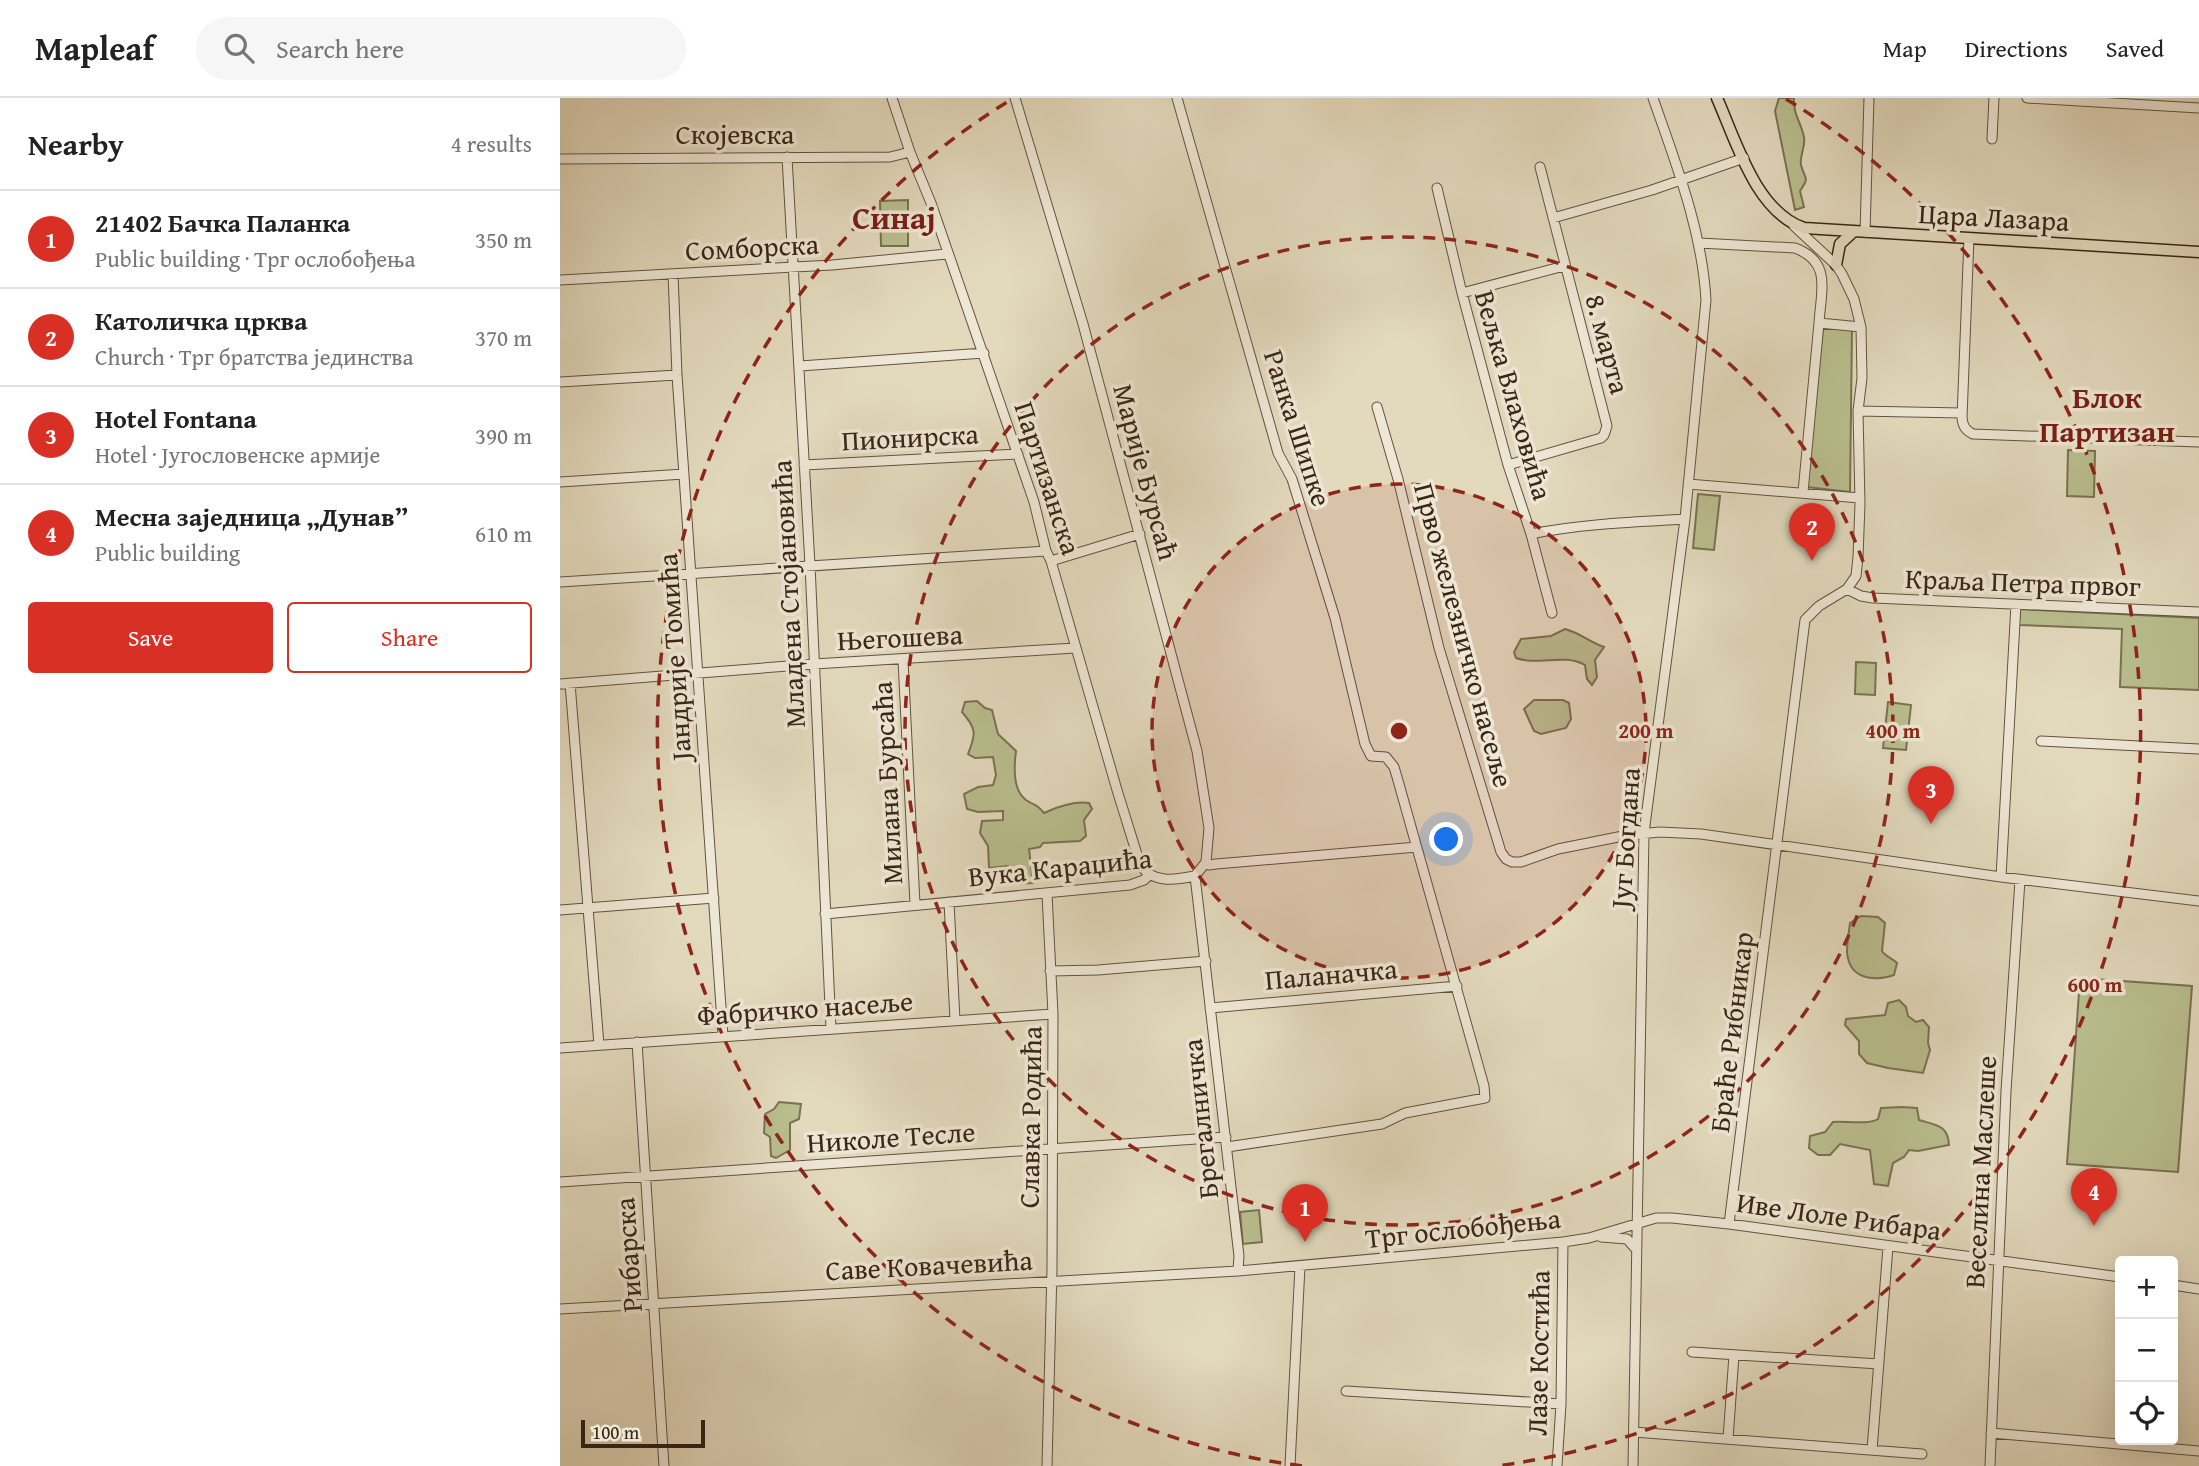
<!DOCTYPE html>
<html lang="en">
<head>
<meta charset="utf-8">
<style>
	:root { --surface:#fff; --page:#f6f6f6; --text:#222; --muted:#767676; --line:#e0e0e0; --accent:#d93025 }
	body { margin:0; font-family:"Gentium Book Plus",serif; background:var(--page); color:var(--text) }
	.controls { position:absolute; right:21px; bottom:21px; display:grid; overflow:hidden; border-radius:7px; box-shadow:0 7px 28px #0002 }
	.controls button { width:63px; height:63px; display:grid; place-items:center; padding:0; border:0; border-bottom:2px solid var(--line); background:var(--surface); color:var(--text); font:35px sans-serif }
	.scale { position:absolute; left:21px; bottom:18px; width:124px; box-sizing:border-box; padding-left:7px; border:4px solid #3b2514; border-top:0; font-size:19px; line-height:24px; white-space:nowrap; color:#3b2514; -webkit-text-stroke:5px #ede7d5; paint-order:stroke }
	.you { position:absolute; left:887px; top:742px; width:24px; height:24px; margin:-18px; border:5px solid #fff; border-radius:50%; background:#1a73e8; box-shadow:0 0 0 10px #1a73e833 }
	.badge { display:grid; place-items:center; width:46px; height:46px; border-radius:50%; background:var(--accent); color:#fff; font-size:23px; font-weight:700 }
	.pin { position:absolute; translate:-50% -58px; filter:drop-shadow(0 2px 4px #0008) }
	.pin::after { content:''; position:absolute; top:37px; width:24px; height:21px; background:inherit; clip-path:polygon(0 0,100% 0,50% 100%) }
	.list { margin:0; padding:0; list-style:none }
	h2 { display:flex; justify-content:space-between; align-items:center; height:91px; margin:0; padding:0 28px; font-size:30px }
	h2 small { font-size:23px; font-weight:400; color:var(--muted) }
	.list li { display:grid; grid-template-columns:46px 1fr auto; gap:21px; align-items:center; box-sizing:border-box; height:98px; padding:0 28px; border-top:2px solid var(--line) }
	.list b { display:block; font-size:26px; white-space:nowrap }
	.list p { margin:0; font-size:23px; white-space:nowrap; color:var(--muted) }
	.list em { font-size:23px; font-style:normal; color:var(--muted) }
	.actions { display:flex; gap:14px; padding:21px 28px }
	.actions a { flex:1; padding:16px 0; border:2px solid var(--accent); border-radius:7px; text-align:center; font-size:24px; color:var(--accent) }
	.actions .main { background:var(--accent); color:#fff }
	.icon { flex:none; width:38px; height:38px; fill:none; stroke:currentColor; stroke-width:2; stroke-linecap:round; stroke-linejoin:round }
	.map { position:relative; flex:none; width:1639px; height:1368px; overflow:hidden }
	header { display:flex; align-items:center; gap:42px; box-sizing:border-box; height:98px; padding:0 35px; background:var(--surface); border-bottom:2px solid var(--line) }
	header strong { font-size:33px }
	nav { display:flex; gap:38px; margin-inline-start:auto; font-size:24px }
	.search { width:490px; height:63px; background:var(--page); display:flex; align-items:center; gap:18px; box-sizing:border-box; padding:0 24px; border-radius:38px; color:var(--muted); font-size:26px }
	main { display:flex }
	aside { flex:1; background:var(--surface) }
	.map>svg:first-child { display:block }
</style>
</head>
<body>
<header>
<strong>Mapleaf</strong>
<div class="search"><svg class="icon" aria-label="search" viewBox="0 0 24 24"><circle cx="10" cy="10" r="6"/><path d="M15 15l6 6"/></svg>Search here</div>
<nav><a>Map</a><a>Directions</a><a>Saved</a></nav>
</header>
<main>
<aside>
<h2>Nearby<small>4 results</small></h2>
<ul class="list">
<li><span class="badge">1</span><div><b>21402 Бачка Паланка</b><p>Public building · Трг ослобођења</p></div><em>350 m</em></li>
<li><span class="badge">2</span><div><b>Католичка црква</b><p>Church · Трг братства јединства</p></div><em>370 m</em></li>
<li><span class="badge">3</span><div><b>Hotel Fontana</b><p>Hotel · Југословенске армије</p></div><em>390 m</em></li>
<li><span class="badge">4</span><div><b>Месна заједница „Дунав”</b><p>Public building</p></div><em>610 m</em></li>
</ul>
<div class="actions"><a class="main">Save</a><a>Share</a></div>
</aside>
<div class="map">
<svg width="1639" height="1368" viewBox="0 0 1639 1368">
	<rect width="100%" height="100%" fill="#e3dabe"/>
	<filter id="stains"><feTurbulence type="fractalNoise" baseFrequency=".00286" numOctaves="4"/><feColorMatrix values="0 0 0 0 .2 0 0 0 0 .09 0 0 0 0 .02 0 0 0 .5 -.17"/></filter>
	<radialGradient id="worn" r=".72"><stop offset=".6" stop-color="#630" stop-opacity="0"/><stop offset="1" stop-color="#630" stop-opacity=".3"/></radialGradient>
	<path fill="#b9be8e" stroke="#7a7251" stroke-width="2" d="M1219 0H1234C1233 17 1241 24 1244 39 1246 48 1239 59 1241 67 1245 82 1250 78 1240 93L1244 109 1235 112 1215 13Z
		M348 102V148H321L320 103Z
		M1263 228 1292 230 1290 394 1247 389Z
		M1508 352 1535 353 1534 399 1507 398Z
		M1138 396 1160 398 1154 452 1133 450Z
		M1459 511 1639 520V592L1560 589 1562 531 1458 527Z
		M1005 531C1020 535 1030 544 1044 549L1035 562 1037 579 1032 587 1027 581 1025 567C1004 555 978 568 956 560L954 554 961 541 991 538Z
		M1296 564 1316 565 1315 597 1295 596Z
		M974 602H1003L1009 605 1011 621 1006 630 981 636 974 633 964 611Z
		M417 603 425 610 432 612 438 636 456 653C454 668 452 692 466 702 476 709 475 704 484 715 496 709 515 703 529 705L532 711 524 722 526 738 520 743 483 745 480 749 469 751 473 785 451 786 448 768 429 770 428 748 420 735 422 723 443 722V713L418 714 407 711 404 696 418 689 433 687 436 677 433 659 415 660 408 656C416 636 417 631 402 614L405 604Z
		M1328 604 1351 607 1346 652 1323 650Z
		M1301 818 1318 819 1325 825 1322 853C1326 859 1332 860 1337 865L1334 877C1313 884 1289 881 1287 854 1287 844 1289 834 1290 825Z
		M1520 880 1632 888 1618 1074 1507 1066Z
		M1339 902 1346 909 1348 918 1356 924 1363 922 1369 929 1368 945 1370 952 1363 975 1328 970 1307 965 1299 956V943L1285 927 1286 921 1325 917 1328 905Z
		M219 1004 241 1006 239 1021 230 1025V1052L216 1060 211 1058 210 1039 204 1035 205 1016 214 1011Z
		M1342 1009 1357 1010 1359 1022C1376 1027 1388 1027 1389 1047L1358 1053 1349 1052 1344 1059 1333 1065 1328 1088 1314 1086 1310 1052 1280 1046 1270 1057H1258L1249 1050 1250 1038 1265 1034 1273 1024C1286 1023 1308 1027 1318 1021L1321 1010Z
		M699 1112 702 1144 683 1146 680 1114Z"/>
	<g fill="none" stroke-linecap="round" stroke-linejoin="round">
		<g stroke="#65523e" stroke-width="11">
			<path id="minor" d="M332 0 350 54 371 105 474 404 486 453 491 463 557 692 580 766C592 786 615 782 635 778L646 764 649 730 637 653 523 226 455 0
				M617 0 718 355 732 381 775 520 805 646 811 658 826 659 834 669 837 679 924 988 925 1000 845 1015 822 1026 667 1049
				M1467 0 1639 10
				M1432 41 1434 0
				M227 59 250 467 271 931
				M0 61 330 59 350 54
				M877 90 902 195 948 367 971 436 992 515
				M993 120 1092 92 1184 60
				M1305 134 1309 0
				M1409 140 1402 320C1403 328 1405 332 1413 336L1639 344
				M1139 145 1235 150C1272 164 1261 192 1259 225
				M113 176 117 277 163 938
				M0 182 272 167 387 156
				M902 195 1004 168
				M240 268 424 255
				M0 284 117 277
				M817 309 838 381 879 550 941 754 946 761 952 764H961L998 751 1068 737 1100 734 1141 736 1441 779 1639 803
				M1298 313 1402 315
				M244 367 458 356
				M948 367 1041 340 1044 337 1047 328 980 69
				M0 384 124 376
				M1128 386 1300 400
				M1243 394 1259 225 1301 229
				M971 436C1021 426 1073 424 1125 421
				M491 463 580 436
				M0 484 486 453
				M1287 491 1301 498 1313 500 1639 514
				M343 562 355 806
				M10 585 39 947
				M0 586 254 566 515 550
				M1481 643 1639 651
				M646 764 649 767 656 766 857 749
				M635 778 679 1158 678 1173
				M1441 779 1456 506
				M389 804 395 922
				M0 812 154 800
				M265 816 570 787 584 782 589 777
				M490 873 538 872 646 863
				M650 910 897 888
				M77 944 104 1368
				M0 950 493 916
				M0 1084 666 1039
				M1169 1126 1245 522 1259 508 1287 491 1296 478 1298 459 1300 406 1298 313 1302 280 1301 229 1294 201 1282 176 1276 167 1234 128
				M1041 1139 1067 1141 1075 1150
				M1613 1187 1639 1191
				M0 1211 678 1173 1003 1144 1029 1140 1096 1120H1112L1169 1126 1560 1179
				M1132 1254 1319 1266
				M786 1293 1001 1306
				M1074 1334 1362 1356
				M1431 1335 1639 1353
				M1168 1341 1174 1257
				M1312 1352 1328 1149
				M487 1368 492 1170 493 916 487 796
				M730 1368 740 1168
				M997 1368 1001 1306 1003 1144
				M1073 1368 1084 735 1125 421 1146 202C1142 132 1116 66 1093 0
				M1430 1368 1446 993 1460 782"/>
		</g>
		<g stroke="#3b2514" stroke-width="13">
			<path id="major" d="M1157 0C1176 43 1196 114 1244 130L1639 154
				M1276 167 1280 146 1293 134"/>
		</g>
		<use href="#minor" stroke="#ede7d5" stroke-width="9"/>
		<use href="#major" stroke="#e3dabe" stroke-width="10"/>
	</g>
	<circle cx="839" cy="633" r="247" fill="#8f2418" fill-opacity=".12"/>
	<g fill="none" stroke="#8f2418" stroke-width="3.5" stroke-dasharray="12 9">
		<circle cx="839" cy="633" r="247"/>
		<circle cx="839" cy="633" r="494"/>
		<path d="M742 1368A741 741 0 0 1 452 1M1226 1A741 741 0 0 1 936 1368"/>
	</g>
	<g text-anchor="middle" stroke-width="7" stroke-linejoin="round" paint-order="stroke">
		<g font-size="28" fill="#3b2514" stroke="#ede7d5">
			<text x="175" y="46">Скојевска</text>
			<text transform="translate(1434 119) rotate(3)" y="10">Цара Лазара</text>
			<text transform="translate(192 149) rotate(-3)" y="10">Сомборска</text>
			<text transform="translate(1048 246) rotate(75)" y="10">8. марта</text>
			<text transform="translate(954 297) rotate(74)" y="10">Вељка Влаховића</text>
			<text transform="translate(738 330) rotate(72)" y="10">Ранка Шипке</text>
			<text transform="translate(350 339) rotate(-3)" y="10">Пионирска</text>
			<text transform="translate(586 374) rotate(75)" y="10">Марије Бурсаћ</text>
			<text transform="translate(488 380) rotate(72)" y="10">Партизанска</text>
			<text transform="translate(1463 484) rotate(2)" y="10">Краља Петра првог</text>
			<text transform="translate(228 496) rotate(-93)" y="10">Младена Стојановића</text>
			<text transform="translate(904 537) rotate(75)" y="10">Прво железничко насеље</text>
			<text transform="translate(340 539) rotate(-3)" y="10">Његошева</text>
			<text transform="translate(114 559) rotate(-94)" y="10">Јандрије Томића</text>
			<text transform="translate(327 685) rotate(-93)" y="10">Милана Бурсаћа</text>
			<text transform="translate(1065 740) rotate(-86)" y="10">Југ Богдана</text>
			<text transform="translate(500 769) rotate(-6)" y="10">Вука Караџића</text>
			<text transform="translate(771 876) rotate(-5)" y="10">Паланачка</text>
			<text transform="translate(245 910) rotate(-4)" y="10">Фабричко насеље</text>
			<text transform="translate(1171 934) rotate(-83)" y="10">Браће Рибникар</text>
			<text transform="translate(470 1019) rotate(-89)" y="10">Славка Родића</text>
			<text transform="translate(640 1021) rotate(-96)" y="10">Брегалничка</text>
			<text transform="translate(331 1039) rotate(-4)" y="10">Николе Тесле</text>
			<text transform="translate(1420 1074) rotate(-87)" y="10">Веселина Маслеше</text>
			<text transform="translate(1279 1118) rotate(8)" y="10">Иве Лоле Рибара</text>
			<text transform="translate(903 1130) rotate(-6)" y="10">Трг ослобођења</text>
			<text transform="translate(68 1157) rotate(-94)" y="10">Рибарска</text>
			<text transform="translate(369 1167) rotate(-3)" y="10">Саве Ковачевића</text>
			<text transform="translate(978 1255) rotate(-89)" y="10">Лазе Костића</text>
		</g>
		<g font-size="30" font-weight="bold" fill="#7a1f14" stroke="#ede7d5">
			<text x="1547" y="310">Блок<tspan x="1547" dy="34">Партизан</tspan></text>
		</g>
		<g font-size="32" font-weight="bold" fill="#7a1f14" stroke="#ede7d5">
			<text x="334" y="131">Синај</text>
		</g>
	</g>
	<circle cx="839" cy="633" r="10" fill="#8f2418" stroke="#ede7d5" stroke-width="3.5"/>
	<g font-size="21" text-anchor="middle" font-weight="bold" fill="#8f2418" stroke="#ede7d5" stroke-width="7" stroke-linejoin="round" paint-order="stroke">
		<text x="1086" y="640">200 m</text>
		<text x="1333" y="640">400 m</text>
		<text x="1535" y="894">600 m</text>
	</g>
	<rect width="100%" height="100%" filter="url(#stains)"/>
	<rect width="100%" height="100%" fill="url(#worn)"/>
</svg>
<div class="controls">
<button>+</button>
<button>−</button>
<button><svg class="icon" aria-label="locate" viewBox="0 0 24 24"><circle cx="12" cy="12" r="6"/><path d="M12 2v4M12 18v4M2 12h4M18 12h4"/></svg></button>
</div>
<div class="scale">100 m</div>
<div class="you"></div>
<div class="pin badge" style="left:745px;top:1144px">1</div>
<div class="pin badge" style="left:1252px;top:463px">2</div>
<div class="pin badge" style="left:1371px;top:726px">3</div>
<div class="pin badge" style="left:1534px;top:1128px">4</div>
</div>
</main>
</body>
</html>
